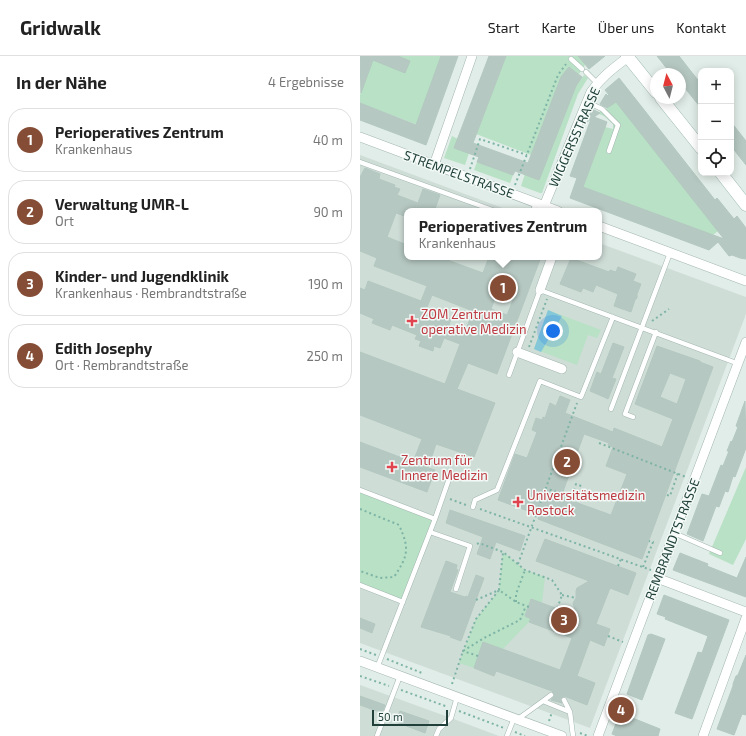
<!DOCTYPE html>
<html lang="de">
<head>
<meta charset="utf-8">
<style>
	:root { --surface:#fff; --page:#f6f6f6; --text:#222; --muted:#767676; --line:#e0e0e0; --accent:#854d35 }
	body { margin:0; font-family:"Exo 2",sans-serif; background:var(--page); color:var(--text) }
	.controls { position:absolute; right:12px; top:12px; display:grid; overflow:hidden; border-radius:8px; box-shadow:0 2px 10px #0003 }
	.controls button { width:36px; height:36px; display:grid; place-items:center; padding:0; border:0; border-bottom:1px solid var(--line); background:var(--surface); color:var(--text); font:20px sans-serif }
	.compass { position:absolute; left:290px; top:12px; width:36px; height:36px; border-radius:50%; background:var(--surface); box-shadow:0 2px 10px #0003; rotate:353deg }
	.scale { position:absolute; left:12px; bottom:10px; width:76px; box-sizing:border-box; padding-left:4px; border:2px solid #204039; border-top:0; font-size:11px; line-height:14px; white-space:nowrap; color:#204039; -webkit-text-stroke:3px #f2f9f6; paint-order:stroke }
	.you { position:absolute; left:193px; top:275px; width:14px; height:14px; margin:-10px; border:3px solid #fff; border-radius:50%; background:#1a73e8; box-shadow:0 0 0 6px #1a73e833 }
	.badge { display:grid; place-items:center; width:26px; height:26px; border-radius:50%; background:var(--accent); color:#fff; font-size:13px; font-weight:700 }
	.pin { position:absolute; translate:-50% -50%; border:2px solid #fff; box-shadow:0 1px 4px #0006 }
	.popup { position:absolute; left:44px; top:152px; width:198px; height:52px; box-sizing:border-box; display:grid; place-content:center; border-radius:8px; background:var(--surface); filter:drop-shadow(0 1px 3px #0005); font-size:13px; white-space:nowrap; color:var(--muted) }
	.popup b { font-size:15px; color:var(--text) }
	.popup::after { content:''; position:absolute; left:50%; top:100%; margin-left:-8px; border:8px solid transparent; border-top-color:var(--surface) }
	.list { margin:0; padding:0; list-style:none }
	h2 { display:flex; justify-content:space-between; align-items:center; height:52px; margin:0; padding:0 16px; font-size:17px }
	h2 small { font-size:13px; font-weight:400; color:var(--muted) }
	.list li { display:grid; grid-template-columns:26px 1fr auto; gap:12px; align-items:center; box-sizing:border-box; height:64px; margin:0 8px 8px; padding:0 8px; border:1px solid var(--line); border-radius:16px }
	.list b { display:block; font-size:15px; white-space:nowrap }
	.list p { margin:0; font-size:13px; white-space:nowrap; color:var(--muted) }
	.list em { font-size:13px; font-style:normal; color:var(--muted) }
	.icon { flex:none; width:22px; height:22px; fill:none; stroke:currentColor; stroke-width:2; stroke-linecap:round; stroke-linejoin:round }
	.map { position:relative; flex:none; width:386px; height:680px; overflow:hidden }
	header { display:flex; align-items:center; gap:24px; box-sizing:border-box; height:56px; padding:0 20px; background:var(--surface); border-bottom:1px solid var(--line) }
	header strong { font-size:19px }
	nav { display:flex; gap:22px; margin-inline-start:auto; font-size:14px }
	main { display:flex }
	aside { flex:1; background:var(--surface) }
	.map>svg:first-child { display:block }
</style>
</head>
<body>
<header>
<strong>Gridwalk</strong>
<nav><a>Start</a><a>Karte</a><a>Über uns</a><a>Kontakt</a></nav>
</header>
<main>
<aside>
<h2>In der Nähe<small>4 Ergebnisse</small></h2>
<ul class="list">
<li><span class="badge">1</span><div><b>Perioperatives Zentrum</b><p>Krankenhaus</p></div><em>40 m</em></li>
<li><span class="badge">2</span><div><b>Verwaltung UMR-L</b><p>Ort</p></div><em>90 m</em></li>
<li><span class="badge">3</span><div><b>Kinder- und Jugendklinik</b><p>Krankenhaus · Rembrandtstraße</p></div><em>190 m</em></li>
<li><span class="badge">4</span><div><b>Edith Josephy</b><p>Ort · Rembrandtstraße</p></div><em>250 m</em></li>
</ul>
</aside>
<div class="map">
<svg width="386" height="680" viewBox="0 0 386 680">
	<rect width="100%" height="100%" fill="#e1ede8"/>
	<path fill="#cfddd7" d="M0 99 151 155H47V201H239V187L386 241V258L230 672 0 587Z
		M0 629 91 662 139 680H0Z"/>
	<path fill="#b8e1c5" d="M14 0H81L63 71 0 47V39Z
		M146 0H218L225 9 219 18 209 11 171 99 116 78Z
		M224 19 228 22 218 38 182 137H180L161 130 165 118 179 123 216 30Z
		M256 45 358 175 353 179 223 131 245 71 253 73V68L244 60 239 58 241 53H246Z
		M92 80 98 83 109 97 105 109 84 102Z
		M117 106 153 119 150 127 114 114Z
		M188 254 241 274 237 282 228 279 217 309 174 293Z
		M386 411V483L373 509 349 498Z
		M0 434 75 463 43 546 0 529Z
		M143 496 165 514 185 521 182 547 171 543 165 560 171 563 169 566 143 593 123 586 114 612 99 607 116 563 139 534Z"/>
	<path fill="#84c7d8" d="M188 254 202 260 181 296 174 293Z"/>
	<path fill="#b6c8c2" stroke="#b3c8c0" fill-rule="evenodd" d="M0 0H38L50 5 45 17 13 4 1 37Z
		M81 0H98L66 89 0 64V47L56 69Z
		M129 0H146L113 87 168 107 201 21 209 11 222 21 216 30 179 124 155 115 153 119 117 106 119 101 94 92Z
		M218 0H245L229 13Z
		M297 0H319L341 28V52L320 26V18H314L309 12 308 14Z
		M259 22 355 144 357 142 374 163 377 160 386 172V203L380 202 372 199 369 200 358 186 349 194 210 142 217 122 210 120 231 63 227 66 232 53 240 57 234 61 247 66 223 131 364 183 256 46 247 52 240 48 246 38 248 40 249 39 245 34Z
		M371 66 386 85V109L371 90Z
		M5 112 20 118 19 123 35 129 34 131 40 133 37 139 58 147 63 133 80 139 75 153 79 155H47V161L36 157 27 181 47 189V201H79L123 217 129 201H181L137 318 108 307 97 333 135 347 114 401 76 388 68 412 75 414 67 436 0 411V386L53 406 62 383 0 359V296L85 328 100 288 84 282 80 292 74 290 73 295 59 290 61 285 55 283 57 279 32 269 30 274 12 267 14 263 0 257V232L5 234 8 225 61 245 67 230 14 210 17 202 0 195V121ZM140 228 157 234 147 259 131 253ZM72 239 113 255 104 279 88 272 91 263 66 254Z
		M211 202 249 216 250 214 256 216 258 211 276 218 273 225 281 228 277 238V242L275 244 271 256 254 250 258 238 236 229 233 236 223 232 221 236 200 228Z
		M253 287 264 291 252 322 256 323 248 343 244 341 230 335 237 316 241 318Z
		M297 290 340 305V306L353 311 282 503 178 463 179 459 138 444 155 398 167 402 177 376 172 374 176 362 182 364 183 361 185 362 190 347 196 350 200 340 210 344 205 357 253 376 254 372 302 391 313 363 275 348ZM310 317 326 323 317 348 300 341ZM224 378 249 387 248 389 253 391 246 410 267 418 251 459 201 441Z
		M385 345 386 392 375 421 373 420 368 436 365 435 359 451 356 450 343 485 327 478 342 438 349 440 361 409 363 410 369 395H367L371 385 372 386 378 371 376 370Z
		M90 454 165 480 160 495 136 486 130 503 117 498 123 481 86 467Z
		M185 483 276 517 268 539 250 532 236 568 250 573 244 590 230 584 217 620 235 627 227 649 204 640 200 643 202 647 191 644 195 639 192 635 136 615 134 620 114 612 123 586 200 614 212 582 169 566 171 563 165 560 171 543 217 560 213 547 216 542V535L217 532 229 525 176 505Z
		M320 497 348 508 347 510 377 522 386 501V541L313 514Z
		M86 505 97 509 96 513 98 514 90 536 105 541 106 540 108 541 116 519 124 522 101 585 90 581 91 580 61 571Z
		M304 539 369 564 332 663 315 657 338 596 342 597 348 580 305 563 306 561 297 558Z
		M0 562 15 568 12 577 0 572Z
		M291 578 305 583 282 644 267 638 288 579Z
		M386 599V659L382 658 374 679 357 673 373 630V628L376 620 378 619Z
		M0 640 25 649 22 657 0 649Z
		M40 655 69 665 65 677 36 666Z
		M260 657 300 673 298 680H257L252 678Z"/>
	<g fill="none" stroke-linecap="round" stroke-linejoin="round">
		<g stroke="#a3b6b0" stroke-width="5.5">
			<path id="lane" d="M211 3 222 13
				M226 16 237 27
				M227 46 242 53 258 69 249 95
				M0 106 135 155
				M173 155 176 147
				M149 319 180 234 379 308
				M251 353 310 197
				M273 361 265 358 296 276
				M0 434 75 463
				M113 451 115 444 137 434 180 325 221 341 253 261
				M70 476 110 490 96 533
				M314 477 360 497
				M0 529 43 546
				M17 612 75 463 89 423
				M204 644 210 656
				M183 645 191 639
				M158 663 183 645 210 656 213 680
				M17 680 40 620
				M76 680 79 673 91 662 97 641
				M147 680 154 662"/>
		</g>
		<g stroke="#a3b6b0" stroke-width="10">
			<path id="street" d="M0 81 198 155
				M74 109 112 0
				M184 150 231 36C241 21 254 12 268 1
				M239 170 386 225
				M180 234 192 201
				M157 296 202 313
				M297 522 386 556
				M0 605 202 680
				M238 680 386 286
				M343 680 386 562"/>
		</g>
		<g stroke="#9ebab2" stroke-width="13">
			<path id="secondary" d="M267 0 296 36
				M301 42 341 92
				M361 117 386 149"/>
		</g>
		<path stroke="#7eb4a6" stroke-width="2" stroke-dasharray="2 3" stroke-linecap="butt" d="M110 113 120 83 167 99
			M155 129 198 19 206 8
			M292 265 309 253
			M169 291 187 243
			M239 387 326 421
			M185 432 211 441 216 428 224 431
			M307 439 310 440 318 417
			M90 443 106 449
			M0 453 39 469C50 493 48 500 34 521L20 522 0 515
			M120 453 291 514
			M117 488 119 487 143 496 165 514 192 524 202 539 197 553 219 561
			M158 508 217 347
			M258 510 261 503
			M283 511 293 486 289 485
			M202 539 216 542
			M116 544 139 534 143 496
			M156 546V538L165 514
			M248 580 263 586
			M0 593 16 599
			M118 600 103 595 116 563 139 534 156 546 169 551
			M27 603 62 617
			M0 620 29 630
			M92 628 103 595 124 582 160 564 166 550
			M41 634 88 651
			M99 655 144 672
			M189 665 192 656
			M155 676 165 680
			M220 677 228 680"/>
		<use href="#lane" stroke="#fff" stroke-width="4.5"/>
		<use href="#street" stroke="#fff" stroke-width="9"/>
		<use href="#secondary" stroke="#fff" stroke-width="12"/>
	</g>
	<g fill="#e0444e" stroke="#f2f9f6" stroke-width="1.5">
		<path d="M50 259h4v4h4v4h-4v4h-4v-4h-4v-4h4z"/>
		<path d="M30 405h4v4h4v4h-4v4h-4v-4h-4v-4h4z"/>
		<path d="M156 440h4v4h4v4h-4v4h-4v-4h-4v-4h4z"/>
	</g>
	<g text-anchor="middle" stroke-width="3" stroke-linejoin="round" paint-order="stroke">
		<g font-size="13" fill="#204039" stroke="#f2f9f6">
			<text transform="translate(214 81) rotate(-66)" y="5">WIGGERSSTRASSE</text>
			<text transform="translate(99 118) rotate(20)" y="5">STREMPELSTRASSE</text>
			<text transform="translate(312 483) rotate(-69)" y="5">REMBRANDTSTRASSE</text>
		</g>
		<g font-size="13" fill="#be3a42" stroke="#f2f9f6" text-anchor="start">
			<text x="61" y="263">ZOM Zentrum<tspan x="61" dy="15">operative Medizin</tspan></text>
			<text x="41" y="409">Zentrum für<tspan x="41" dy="15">Innere Medizin</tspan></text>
			<text x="167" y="444">Universitätsmedizin<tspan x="167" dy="15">Rostock</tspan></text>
		</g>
	</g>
</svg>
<div class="controls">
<button>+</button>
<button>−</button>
<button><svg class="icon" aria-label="locate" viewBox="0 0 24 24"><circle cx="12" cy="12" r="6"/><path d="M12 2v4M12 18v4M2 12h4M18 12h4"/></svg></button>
</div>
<svg class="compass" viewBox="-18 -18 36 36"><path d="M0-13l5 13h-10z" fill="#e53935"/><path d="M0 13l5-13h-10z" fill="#767676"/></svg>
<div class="scale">50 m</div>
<div class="you"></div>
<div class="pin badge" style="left:143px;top:232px">1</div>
<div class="popup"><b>Perioperatives Zentrum</b>Krankenhaus</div>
<div class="pin badge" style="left:207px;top:406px">2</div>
<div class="pin badge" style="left:204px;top:564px">3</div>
<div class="pin badge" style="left:261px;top:654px">4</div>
</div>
</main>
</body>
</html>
